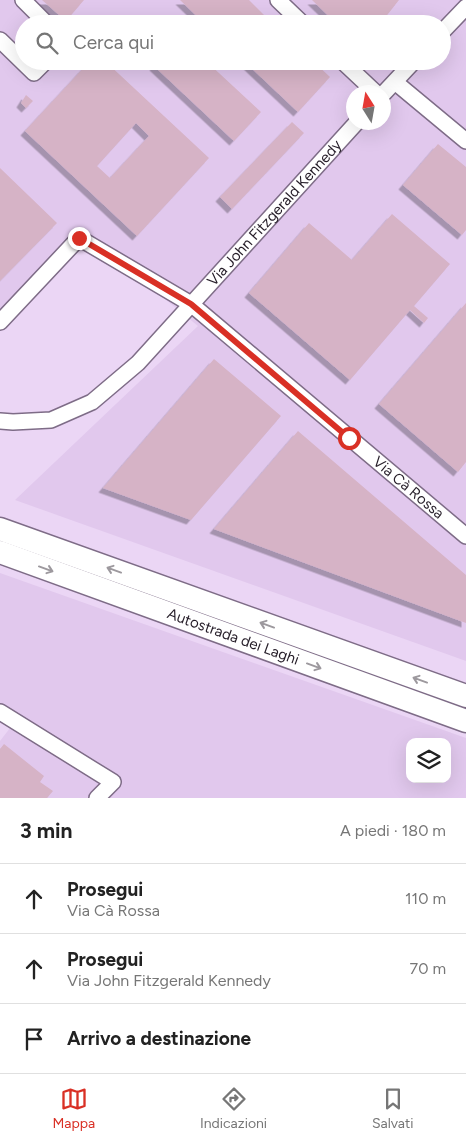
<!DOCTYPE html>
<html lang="it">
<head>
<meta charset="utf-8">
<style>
	:root { --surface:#fff; --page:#f6f6f6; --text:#222; --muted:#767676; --line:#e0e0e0; --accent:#d93025 }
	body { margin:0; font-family:Figtree,sans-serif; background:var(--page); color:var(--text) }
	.controls { position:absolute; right:15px; bottom:15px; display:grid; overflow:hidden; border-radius:10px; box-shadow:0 5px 20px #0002 }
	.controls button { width:45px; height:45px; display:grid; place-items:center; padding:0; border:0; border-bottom:1px solid var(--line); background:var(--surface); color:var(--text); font:25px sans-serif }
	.compass { position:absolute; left:346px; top:85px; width:45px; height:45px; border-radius:50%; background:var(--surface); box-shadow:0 5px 20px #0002; rotate:349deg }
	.stop { position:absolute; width:15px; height:15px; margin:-11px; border:4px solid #d93025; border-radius:50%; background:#fff }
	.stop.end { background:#d93025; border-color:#fff; box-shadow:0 1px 5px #0008 }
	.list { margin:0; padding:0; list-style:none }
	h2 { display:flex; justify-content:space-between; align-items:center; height:65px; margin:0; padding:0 20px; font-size:21px }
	h2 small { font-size:16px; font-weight:400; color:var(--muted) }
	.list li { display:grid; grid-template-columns:32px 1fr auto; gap:15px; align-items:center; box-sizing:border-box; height:70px; padding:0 20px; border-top:1px solid var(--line) }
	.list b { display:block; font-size:19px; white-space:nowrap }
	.list p { margin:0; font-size:16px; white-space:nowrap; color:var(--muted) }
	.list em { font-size:16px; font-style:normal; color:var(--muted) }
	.icon { flex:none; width:28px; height:28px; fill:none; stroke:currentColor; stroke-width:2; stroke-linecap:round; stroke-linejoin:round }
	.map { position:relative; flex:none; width:466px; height:798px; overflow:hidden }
	.search { position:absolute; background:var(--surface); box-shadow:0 5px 20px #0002; left:15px; right:15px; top:15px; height:55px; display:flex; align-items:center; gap:12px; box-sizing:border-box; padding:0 18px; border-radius:28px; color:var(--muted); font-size:19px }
	.sheet { height:275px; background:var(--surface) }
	nav { display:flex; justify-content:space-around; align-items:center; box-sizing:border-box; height:70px; border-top:1px solid var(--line); background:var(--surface); font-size:14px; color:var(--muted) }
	nav a { display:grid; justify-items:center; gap:2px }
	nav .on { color:var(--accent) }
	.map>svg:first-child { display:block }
</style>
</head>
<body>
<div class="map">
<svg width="466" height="798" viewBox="0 0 466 798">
	<defs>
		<filter id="shadow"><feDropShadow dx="-4.5" dy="4.5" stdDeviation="0" flood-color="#0004"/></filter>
	</defs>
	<rect width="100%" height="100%" fill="#ebd6f5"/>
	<path fill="#e1c8ed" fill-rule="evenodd" d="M0 0H466V661L15 500 198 326 91 239 0 329ZM24 24H442V61H24ZM354 92H384V122H354Z
		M0 573 466 738V798H0V741L17 719 0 709ZM410 742H447V779H410Z"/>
	<path fill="#d6b3c6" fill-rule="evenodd" filter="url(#shadow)" d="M42 0H84L66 21Z
		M180 0H249L273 24H205Z
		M312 0H399L380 24H337Z
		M90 61H105L209 158 137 236 25 131ZM136 123 149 136 110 178 97 166Z
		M158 61H206L261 112 234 141 154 66Z
		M244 61H313L330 77 298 112Z
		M26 95 33 101 26 108 21 103Z
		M292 122 304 133 232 209 220 197Z
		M438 144 466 167V230L462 235 403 185Z
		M0 168 57 223 0 281Z
		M392 214 450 264 414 306 428 318 424 323 410 310 350 380 249 293 309 223 352 260Z
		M466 303V462L458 472 379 404Z
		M214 359 281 416 191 520 103 488Z
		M298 431 466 575V623L214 529Z
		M4 744 44 776 40 782 53 791 47 798H0V749Z"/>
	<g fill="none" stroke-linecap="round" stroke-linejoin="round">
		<g stroke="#7e6c87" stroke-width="18">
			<g id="minor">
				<path d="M23 0 47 24"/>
				<path d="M278 0 303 24"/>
				<path d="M442 32 466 7"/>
				<path d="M0 40 34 73 46 61"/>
				<path d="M342 61 375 92"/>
				<path d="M395 82 466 141"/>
				<path d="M384 93 414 61"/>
				<path id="s1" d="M0 322 79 238 191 304 466 536"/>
				<path id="s2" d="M0 421 13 422 51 420 92 402 138 363 357 122"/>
				<path d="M0 712 113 782 97 798"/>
			</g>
		</g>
		<g stroke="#7e6c87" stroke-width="25">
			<g id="highway">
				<path d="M0 529 466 696"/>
				<path id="s3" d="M0 552 466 721"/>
			</g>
		</g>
		<use href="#minor" stroke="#fff" stroke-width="15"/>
		<use href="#highway" stroke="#fff" stroke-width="22"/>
	</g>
	<defs><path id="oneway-shaft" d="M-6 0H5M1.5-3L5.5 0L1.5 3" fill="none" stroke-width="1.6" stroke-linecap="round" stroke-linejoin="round" transform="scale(1.25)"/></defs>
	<g stroke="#9d999e">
		<use href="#oneway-shaft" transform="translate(46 569) rotate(20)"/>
		<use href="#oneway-shaft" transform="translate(114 570) rotate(-160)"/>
		<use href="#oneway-shaft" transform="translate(267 625) rotate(-160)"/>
		<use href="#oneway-shaft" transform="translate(314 666) rotate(20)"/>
		<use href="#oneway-shaft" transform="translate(420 680) rotate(-160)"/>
	</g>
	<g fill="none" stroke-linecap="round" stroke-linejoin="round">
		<path stroke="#d93025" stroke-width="6" d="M79 238 191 304 349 438"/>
	</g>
	<g text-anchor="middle" stroke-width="4.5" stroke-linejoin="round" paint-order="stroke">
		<g font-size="15" fill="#251d28" stroke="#f6e5fe">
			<text dy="5" stroke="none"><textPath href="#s2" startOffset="359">Via John Fitzgerald Kennedy</textPath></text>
			<text dy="5" stroke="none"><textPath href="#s1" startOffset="530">Via Cà Rossa</textPath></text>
			<text dy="5" stroke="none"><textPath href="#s3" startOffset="248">Autostrada dei Laghi</textPath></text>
		</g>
	</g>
</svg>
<div class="controls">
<button><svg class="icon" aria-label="layers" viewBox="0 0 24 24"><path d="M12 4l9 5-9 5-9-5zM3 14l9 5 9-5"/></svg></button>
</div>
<svg class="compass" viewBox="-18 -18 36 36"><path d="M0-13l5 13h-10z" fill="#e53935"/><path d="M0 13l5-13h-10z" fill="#767676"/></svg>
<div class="stop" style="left:349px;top:438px"></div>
<div class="stop end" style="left:79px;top:238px"></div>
<div class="search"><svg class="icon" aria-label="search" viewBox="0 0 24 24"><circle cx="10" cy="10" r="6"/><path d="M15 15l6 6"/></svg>Cerca qui</div>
</div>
<section class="sheet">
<h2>3 min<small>A piedi · 180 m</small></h2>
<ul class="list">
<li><svg class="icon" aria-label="ahead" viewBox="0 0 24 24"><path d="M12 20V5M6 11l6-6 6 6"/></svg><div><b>Prosegui</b><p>Via Cà Rossa</p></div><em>110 m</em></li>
<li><svg class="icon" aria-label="ahead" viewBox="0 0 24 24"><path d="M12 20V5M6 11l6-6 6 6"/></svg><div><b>Prosegui</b><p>Via John Fitzgerald Kennedy</p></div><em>70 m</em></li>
<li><svg class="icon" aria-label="arrive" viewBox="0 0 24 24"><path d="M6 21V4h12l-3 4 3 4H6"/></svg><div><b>Arrivo a destinazione</b></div></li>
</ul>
</section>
<nav>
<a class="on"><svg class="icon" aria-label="map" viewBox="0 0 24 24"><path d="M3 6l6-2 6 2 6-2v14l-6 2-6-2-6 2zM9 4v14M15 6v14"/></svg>Mappa</a>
<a><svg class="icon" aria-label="directions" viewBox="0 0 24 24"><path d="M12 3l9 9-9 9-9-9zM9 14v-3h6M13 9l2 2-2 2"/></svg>Indicazioni</a>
<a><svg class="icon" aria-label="saved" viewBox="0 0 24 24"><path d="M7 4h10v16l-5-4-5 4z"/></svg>Salvati</a>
</nav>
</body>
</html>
